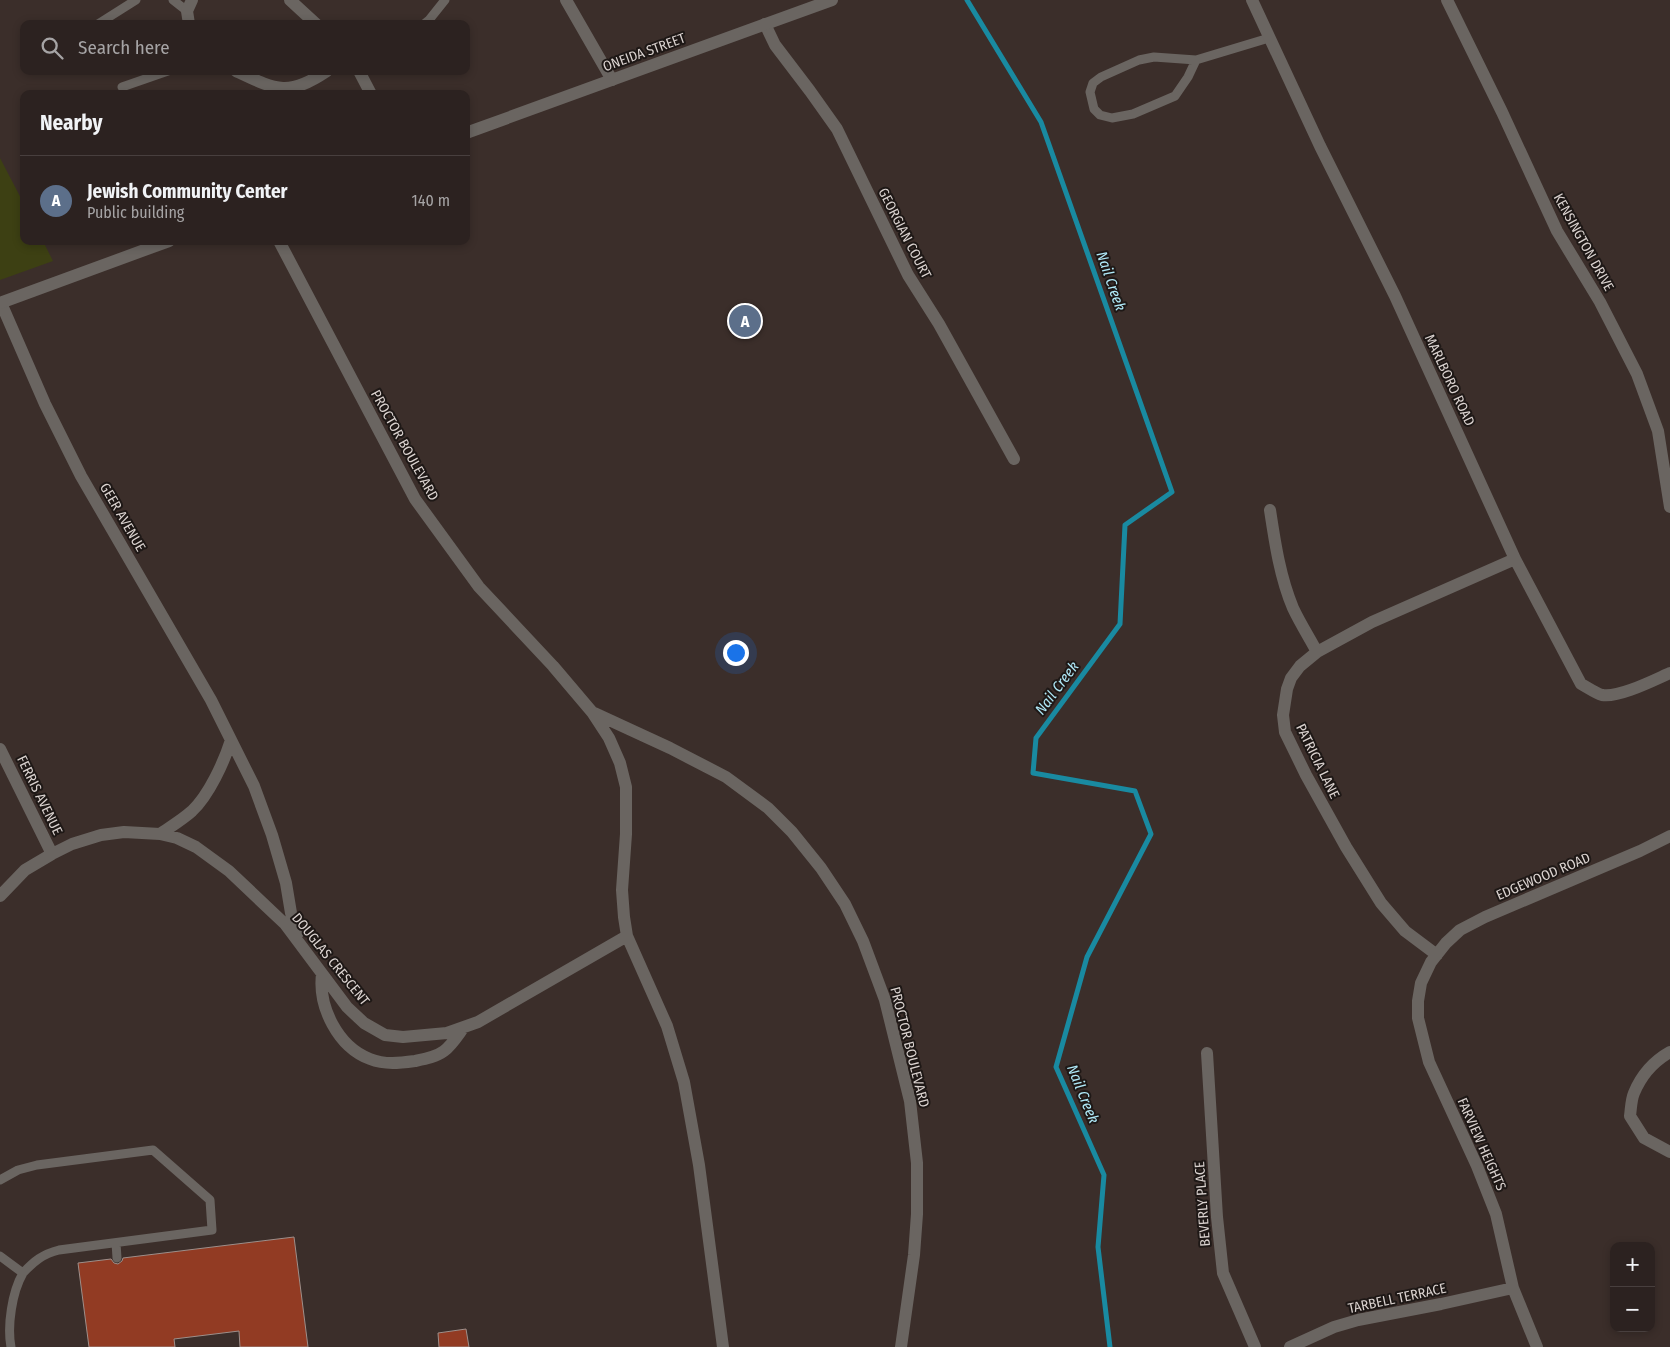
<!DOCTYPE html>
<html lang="en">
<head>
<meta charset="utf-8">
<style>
	:root { --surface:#2c2220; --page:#342a29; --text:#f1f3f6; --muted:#a6a4a5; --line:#483f3e; --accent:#f49aa2 }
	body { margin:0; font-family:"Fira Sans Condensed",sans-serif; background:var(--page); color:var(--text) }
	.controls { position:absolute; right:15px; bottom:15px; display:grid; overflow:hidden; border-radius:10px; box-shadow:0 2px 8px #0003 }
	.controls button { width:45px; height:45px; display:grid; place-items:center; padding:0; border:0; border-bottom:1px solid var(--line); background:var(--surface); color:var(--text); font:25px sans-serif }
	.you { position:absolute; left:735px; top:652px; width:18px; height:18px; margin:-12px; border:4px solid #fff; border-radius:50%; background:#1a73e8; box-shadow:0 0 0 8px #1a73e833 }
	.badge { display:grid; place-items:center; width:32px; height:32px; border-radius:50%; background:var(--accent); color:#fff; font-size:16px; font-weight:700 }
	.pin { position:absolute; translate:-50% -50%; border:2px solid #fff; box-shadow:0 1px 5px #0006 }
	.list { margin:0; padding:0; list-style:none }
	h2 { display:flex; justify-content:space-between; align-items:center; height:65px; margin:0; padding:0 20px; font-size:21px }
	h2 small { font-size:16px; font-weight:400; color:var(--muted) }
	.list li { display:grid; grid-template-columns:32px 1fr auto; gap:15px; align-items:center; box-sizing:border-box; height:90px; padding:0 20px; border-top:1px solid var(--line) }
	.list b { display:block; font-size:19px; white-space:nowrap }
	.list p { margin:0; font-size:16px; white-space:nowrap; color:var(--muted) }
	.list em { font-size:16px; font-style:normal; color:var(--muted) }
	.icon { flex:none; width:28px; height:28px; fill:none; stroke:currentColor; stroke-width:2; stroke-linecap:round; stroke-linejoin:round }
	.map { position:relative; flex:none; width:1670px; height:1347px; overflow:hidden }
	.search { position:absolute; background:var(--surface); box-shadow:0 2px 8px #0003; left:20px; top:20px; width:450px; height:55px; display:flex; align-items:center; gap:12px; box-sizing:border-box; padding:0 18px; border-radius:10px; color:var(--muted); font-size:19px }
	.panel { position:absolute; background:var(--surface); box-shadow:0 2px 8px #0003; left:20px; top:90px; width:450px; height:155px; border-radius:10px }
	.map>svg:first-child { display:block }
</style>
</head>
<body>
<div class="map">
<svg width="1670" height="1347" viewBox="0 0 1670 1347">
	<rect width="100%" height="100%" fill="#3b2e2a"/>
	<path fill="#3d4013" d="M0 158 24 204V241H43L53 261 0 280Z"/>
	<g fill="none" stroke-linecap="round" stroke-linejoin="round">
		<path stroke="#198aa1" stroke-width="5" d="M967 0 1041 122 1172 492 1125 525 1120 624 1036 738 1033 773 1135 791 1151 834 1087 957 1056 1067 1104 1175 1098 1247 1110 1347"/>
	</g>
	<path fill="#923b23" stroke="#9e8f8a" d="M294 1237 308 1347H240L239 1331 174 1339 175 1347H89L78 1263 111 1259 114 1263 118 1264 122 1261 123 1258Z
		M466 1329 469 1347H439L438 1333Z"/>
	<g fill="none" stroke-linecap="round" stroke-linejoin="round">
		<path stroke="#6a6561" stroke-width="9" d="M173 0 187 11
			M98 24 136 0
			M424 24 429 20 445 0
			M1196 60 1188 77 1175 96 1133 114 1112 118 1100 115 1094 109 1090 92 1093 83 1101 77 1139 60 1154 57 1196 60 1269 38
			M122 87 168 71
			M0 1180 18 1170 37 1165 153 1150 210 1200 212 1230 59 1250C43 1254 34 1261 23 1273L0 1256
			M116 1243 117 1258
			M11 1347C7 1326 12 1292 23 1273"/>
		<path stroke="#6a6561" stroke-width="12" d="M290 0 316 24
			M566 0 612 80
			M1252 0 1320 146 1395 296 1515 559 1581 684C1587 687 1595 693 1602 695 1619 698 1654 680 1670 673
			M1447 0 1502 112 1557 231 1600 302 1637 374 1658 431 1670 507
			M189 24 187 11 192 0
			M765 24 775 45 810 91 837 129 908 275 939 324 1014 459
			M236 71C276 90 288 97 327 71
			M359 71 371 94
			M279 241 415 499 479 587 553 666 592 712 609 738 620 763 626 787V834L622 890 624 917 627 936 667 1026 684 1082 699 1165 723 1347
			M1 303 45 404 81 476 211 700 254 786 272 835 286 883 291 913 297 935
			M1270 510C1275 543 1280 577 1293 608 1300 623 1309 637 1317 652
			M592 712 670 748 726 777 768 808 792 832 821 868 845 904 863 941 885 1000 910 1101 917 1163V1214L914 1255 901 1347
			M0 749 52 854
			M160 834C170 827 182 820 192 811 209 795 224 762 231 740
			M0 896 25 870 52 854 72 844 101 835 124 832 160 834 177 838 196 847 229 871 285 924 347 1007 364 1023 385 1035 403 1037 447 1033 478 1022 627 936
			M1437 955 1405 931 1381 903 1346 847 1306 775 1285 732 1283 715 1287 689 1291 678 1300 666 1317 652 1372 622 1515 559
			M322 974C318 1007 338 1047 370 1059 385 1065 400 1063 415 1061 425 1059 436 1057 444 1051 452 1045 458 1035 464 1027
			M1670 1052C1654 1061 1641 1076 1634 1093 1631 1100 1631 1109 1630 1116L1644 1138 1670 1152
			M1207 1053 1217 1217 1223 1273 1255 1347
			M1290 1347 1334 1327 1358 1320 1441 1304 1513 1288
			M1537 1347 1513 1288 1496 1214 1477 1166 1429 1062 1418 1018V1001L1421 983 1431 962 1446 943 1460 930 1485 917 1640 851 1670 836"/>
		<path stroke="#6a6561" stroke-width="12" d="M466 133 832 0
			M0 303 169 241"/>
	</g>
	<g text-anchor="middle" stroke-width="4" stroke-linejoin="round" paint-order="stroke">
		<g font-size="14" fill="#dbd3d0" stroke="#1e1816">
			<text transform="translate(644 52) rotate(-20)" y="5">ONEIDA STREET</text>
			<text transform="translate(905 233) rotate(63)" y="5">GEORGIAN COURT</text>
			<text transform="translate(1584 242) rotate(61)" y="5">KENSINGTON DRIVE</text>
			<text transform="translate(1450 380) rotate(65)" y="5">MARLBORO ROAD</text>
			<text transform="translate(405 445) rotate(61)" y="5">PROCTOR BOULEVARD</text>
			<text transform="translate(123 517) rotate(60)" y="5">GEER AVENUE</text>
			<text transform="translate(1318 761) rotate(64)" y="5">PATRICIA LANE</text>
			<text transform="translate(40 795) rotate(64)" y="5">FERRIS AVENUE</text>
			<text transform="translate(1543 876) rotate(-23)" y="5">EDGEWOOD ROAD</text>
			<text transform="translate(331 959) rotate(51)" y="5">DOUGLAS CRESCENT</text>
			<text transform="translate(910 1047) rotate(76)" y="5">PROCTOR BOULEVARD</text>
			<text transform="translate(1482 1144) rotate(66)" y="5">FARVIEW HEIGHTS</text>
			<text transform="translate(1202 1204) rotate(-94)" y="5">BEVERLY PLACE</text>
			<text transform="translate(1397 1298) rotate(-12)" y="5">TARBELL TERRACE</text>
		</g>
		<g font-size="15" font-style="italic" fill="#b0e9f8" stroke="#1e1816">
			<text transform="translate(1111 281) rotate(71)" y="5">Nail Creek</text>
			<text transform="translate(1057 688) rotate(-53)" y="5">Nail Creek</text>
			<text transform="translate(1083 1094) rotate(68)" y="5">Nail Creek</text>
		</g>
	</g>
</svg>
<div class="controls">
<button>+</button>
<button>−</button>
</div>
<div class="you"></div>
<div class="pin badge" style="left:745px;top:321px;background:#5c6f8a">A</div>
<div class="search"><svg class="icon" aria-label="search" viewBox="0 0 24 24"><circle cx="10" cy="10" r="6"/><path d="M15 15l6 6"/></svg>Search here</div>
<section class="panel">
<h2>Nearby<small></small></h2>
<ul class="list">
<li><span class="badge" style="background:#5c6f8a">A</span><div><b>Jewish Community Center</b><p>Public building</p></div><em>140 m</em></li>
</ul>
</section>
</div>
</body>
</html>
